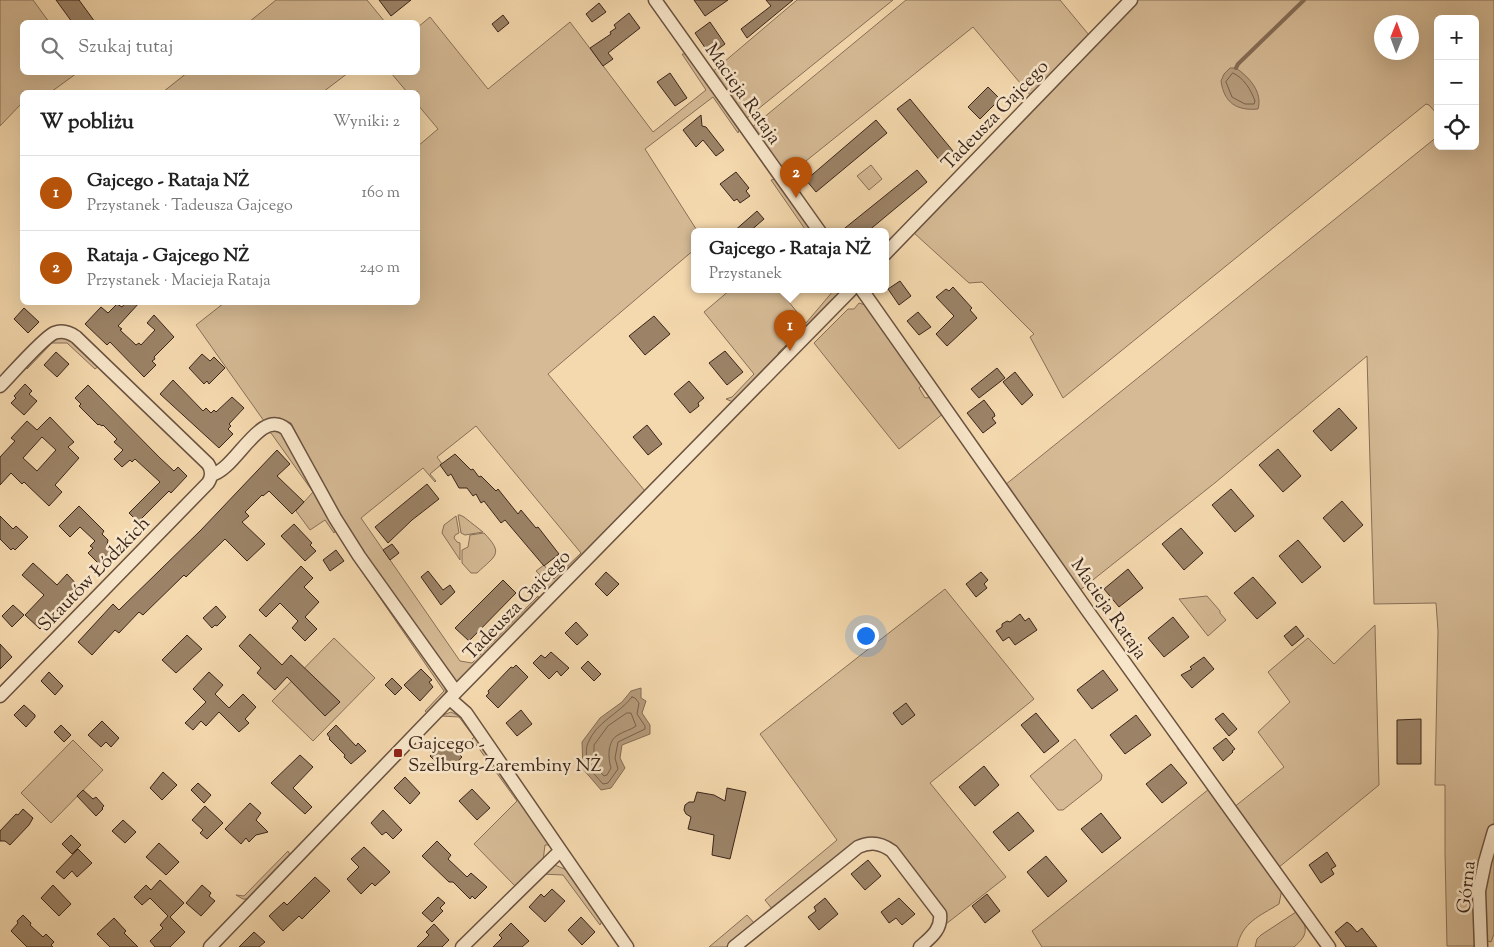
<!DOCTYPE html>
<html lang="pl">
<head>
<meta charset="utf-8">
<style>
	:root { --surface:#fff; --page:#f6f6f6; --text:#222; --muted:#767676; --line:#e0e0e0; --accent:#b45309 }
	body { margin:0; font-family:"Sorts Mill Goudy",serif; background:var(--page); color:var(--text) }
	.controls { position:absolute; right:15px; top:15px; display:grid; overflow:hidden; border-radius:8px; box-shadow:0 5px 20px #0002 }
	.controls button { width:45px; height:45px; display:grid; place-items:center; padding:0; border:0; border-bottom:1px solid var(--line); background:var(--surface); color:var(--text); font:25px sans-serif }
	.compass { position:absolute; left:1374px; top:15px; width:45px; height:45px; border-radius:50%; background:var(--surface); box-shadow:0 5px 20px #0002; rotate:1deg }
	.you { position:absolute; left:865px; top:635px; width:18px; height:18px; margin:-12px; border:4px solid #fff; border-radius:50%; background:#1a73e8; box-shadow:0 0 0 8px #1a73e833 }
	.badge { display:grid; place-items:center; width:32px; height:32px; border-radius:50%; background:var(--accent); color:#fff; font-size:16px; font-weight:700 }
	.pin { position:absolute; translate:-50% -41px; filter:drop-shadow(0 1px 2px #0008) }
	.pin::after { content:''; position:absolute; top:26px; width:18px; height:15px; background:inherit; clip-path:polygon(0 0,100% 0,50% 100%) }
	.popup { position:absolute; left:691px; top:228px; width:198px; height:65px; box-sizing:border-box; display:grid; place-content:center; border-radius:8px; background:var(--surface); filter:drop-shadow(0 1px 4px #0005); font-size:16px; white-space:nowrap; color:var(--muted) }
	.popup b { font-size:19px; color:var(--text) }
	.popup::after { content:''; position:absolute; left:50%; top:100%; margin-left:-10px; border:10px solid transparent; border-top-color:var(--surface) }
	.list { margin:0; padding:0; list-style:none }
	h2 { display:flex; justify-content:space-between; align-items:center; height:65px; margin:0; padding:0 20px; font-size:21px }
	h2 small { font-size:16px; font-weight:400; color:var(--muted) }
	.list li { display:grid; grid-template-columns:32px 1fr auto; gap:15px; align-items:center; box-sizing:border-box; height:75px; padding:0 20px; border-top:1px solid var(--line) }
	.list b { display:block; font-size:19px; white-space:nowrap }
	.list p { margin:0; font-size:16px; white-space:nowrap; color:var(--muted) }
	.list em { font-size:16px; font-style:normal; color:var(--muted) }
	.icon { flex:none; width:28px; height:28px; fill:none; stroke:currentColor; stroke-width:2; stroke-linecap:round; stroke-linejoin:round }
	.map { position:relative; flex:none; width:1494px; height:947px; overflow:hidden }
	.search { position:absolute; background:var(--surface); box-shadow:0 5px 20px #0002; left:20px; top:20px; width:400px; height:55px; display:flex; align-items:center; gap:12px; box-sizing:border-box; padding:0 18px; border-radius:8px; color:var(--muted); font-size:19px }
	.panel { position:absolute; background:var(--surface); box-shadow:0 5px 20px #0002; left:20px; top:90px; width:400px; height:215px; border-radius:8px }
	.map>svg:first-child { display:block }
</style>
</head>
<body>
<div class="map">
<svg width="1494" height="947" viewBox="0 0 1494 947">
	<rect width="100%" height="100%" fill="#f5d9ae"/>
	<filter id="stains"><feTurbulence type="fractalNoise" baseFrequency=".004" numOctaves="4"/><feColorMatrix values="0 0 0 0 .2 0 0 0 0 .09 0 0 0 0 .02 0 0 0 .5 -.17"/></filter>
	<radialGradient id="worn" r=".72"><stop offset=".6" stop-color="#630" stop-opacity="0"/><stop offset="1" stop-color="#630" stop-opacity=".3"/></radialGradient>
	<path fill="#d5ba95" stroke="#887058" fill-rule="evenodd" d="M0 0H33L49 22H22V72L77 73 51 92H22V103L0 126Z
		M276 0H367L385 22H249Z
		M797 0H893L747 118H745L711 73Z
		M906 0H1060L1089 35 1031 96 973 27 786 177 751 128Z
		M1137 0H1494V823L1488 838 1479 946H1447L1445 852V785H1435L1438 631 1436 603 1374 604 1367 356 1216 482 1079 591 1005 485 1438 136V146H1475V19H1438V115L1429 105 1426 104 1063 398 1030 337 1034 334 982 282 969 283 914 233ZM1382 22H1412V52H1382Z
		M430 17 488 89 570 22 653 132 706 90 682 54H687L740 128 738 133 713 97 645 149 698 232H695V249L548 374 645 491 549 590 538 577 540 575 536 571 544 565 554 579 581 553 476 426 437 457 442 464 430 474 436 481 435 482 423 468 361 518 460 661 472 663 538 596 539 600 457 683 348 531 291 423 280 418 264 421 196 325 224 303 418 302V146L438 129 418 105V92H407L391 73 418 72V27Z
		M188 72H348V73L323 92H163Z
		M871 165 882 179 869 190 857 176Z
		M776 179 816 232H807L771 180Z
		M730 290H779L806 323 834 290H843L797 337 795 336 778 353 779 355 733 402 726 399 732 397 754 374 704 312Z
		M859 303 868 306 923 384 919 388 925 398 933 397 944 413 899 449 814 343 848 309H854Z
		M60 337 69 339 99 366 95 369 67 343H52L27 369 25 366 49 343Z
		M267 428 282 433 337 529 334 533 325 520 310 530 296 511 313 492 271 433 263 432Z
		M460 515 464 517 483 532 465 535 461 533 458 515Z
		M456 516 459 533 455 535 454 538 457 542 460 543V560L442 533 444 525Z
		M484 533C504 554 496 555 477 573H471L462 563V550L468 547 470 535Z
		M356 563H359L444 685 446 694 428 714 425 711 444 691Z
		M945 589 1034 699 930 783 1006 877 946 924V920L874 840 773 910 765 900 837 840 760 734Z
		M1207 596 1220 611V613L1226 620 1208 636 1179 599Z
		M1375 625 1379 785 1278 868 1233 808 1284 767 1258 732 1290 702 1268 672 1308 638 1334 664Z
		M334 638 375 678 313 741 272 701Z
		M451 712 461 717 550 845H545L543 861 516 887 474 844 517 801 472 739 474 737 459 717 441 716Z
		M1075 739 1102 775 1101 780 1063 810H1058L1030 776Z
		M73 740 103 770 51 823 21 793Z
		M1179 747 1282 889 1279 904C1260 916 1242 922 1237 947H1042L1032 931 1209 789 1177 748Z
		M1494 837V934L1491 942 1484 940 1482 890Z
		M288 851 290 855 248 899H243L236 895 244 896Z
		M555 865 569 871 602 921 600 925 563 875 541 874 550 867Z
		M1296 912 1299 913C1308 929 1308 935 1294 947H1255L1257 939 1261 935Z
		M747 915 755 924 727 947H709Z"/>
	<path fill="#b69c7c" stroke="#856c55" d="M1230 68H1236C1249 77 1263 92 1258 109 1237 111 1224 103 1221 81L1224 74Z
		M641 688V698L646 701 642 713 650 725V734L622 745 620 758 625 768 611 788 601 790 583 769 582 742 600 718 622 702 631 691Z"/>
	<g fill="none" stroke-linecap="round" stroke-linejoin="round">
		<path stroke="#78604b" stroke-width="1" d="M1233 73C1244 78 1251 90 1255 101L1254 104H1245L1232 97 1226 82Z
			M632 697 635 698 639 703 637 714 645 726V729L618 742 615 758 618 769 608 783 603 784 588 767C587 760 585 749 588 743 596 722 619 714 632 697Z
			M627 713H631L636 726C631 730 624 731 618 735 607 741 608 758 611 768L607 775 604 776 594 765V745L608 726Z"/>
		<path stroke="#856c55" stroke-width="4" d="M1236 68 1238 64 1304 0"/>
	</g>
	<path fill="#9c8367" stroke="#3b251a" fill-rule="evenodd" d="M56 0H79L95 22H72Z
		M379 0H411L391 16Z
		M694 0H728L705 16Z
		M766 0H793L747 38 741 29 771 6Z
		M599 3 606 12 592 22 586 14Z
		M629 13 640 28 608 53 613 59 603 66 590 48 611 34 610 32 616 28 614 25Z
		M503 15 509 23 498 32 492 24Z
		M710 22 725 44 710 55 695 33Z
		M670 73 687 98 675 106 657 82Z
		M988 87 1000 99 980 119 968 107Z
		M910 99 953 151 941 162 897 109Z
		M701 115 702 126 706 127 724 150 716 156 703 140 696 147 683 130Z
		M876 120 887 133 816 192 806 180Z
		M917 170 927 182 867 232H840Z
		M736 172 749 188 746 191 750 196 740 203 737 199 734 201 720 184Z
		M757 211 764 219 749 232H733Z
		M900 281 911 296 899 305 888 289Z
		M953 287 972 308 970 310 977 318 947 346 936 334 954 316 936 297 946 289 949 291Z
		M126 302H140L118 326 122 329 120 330 136 345 139 343 141 345 155 330 147 323 154 315 174 337 154 357 155 359 152 361 156 365 144 377 110 342 107 345 85 324 101 307 108 313 117 304 122 307Z
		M24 308 39 322 28 333 14 319Z
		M918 312 931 327 919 335 907 321Z
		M654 316 670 334 645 355 629 336Z
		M725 351 743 372 727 385 709 363Z
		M56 352 69 364 57 377 44 365Z
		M202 354 210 361 214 357 225 368 209 384 207 381 204 384 189 368Z
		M997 368 1005 378 979 398 971 389Z
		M1015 372 1033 395 1022 405 1003 382Z
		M173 380 203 411 206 408 211 413 214 410 216 412 232 397 244 408 229 424 231 426 228 429 233 434 219 448 160 394Z
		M689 381 704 398 698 403 699 406 690 413 674 394Z
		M25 384 32 391 29 394 37 401 24 415 11 403 16 398 14 396Z
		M88 385 160 458 174 471 178 467 187 476 171 493 169 491 138 522 129 513 160 482 135 459 132 462 130 460 122 467 114 459 123 450 114 442 117 439 103 425 102 426 99 424 98 425 79 406 81 404 75 398Z
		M984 400 994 413 995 416 992 418 996 423 983 433 967 413Z
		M1339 408 1357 428 1331 451 1313 431Z
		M50 417 74 442 68 447 79 458 55 485 62 492 49 506 24 482 22 484 11 473 0 485V457L15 441 11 438 27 421 37 430ZM42 437 56 450 37 471 23 458Z
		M647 425 662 444 648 455 633 437Z
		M1278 449 1301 476 1283 492 1259 465Z
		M277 450 290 464 277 476 304 502 292 514 269 491 263 496 262 495 245 512 249 516 242 522 265 544 247 561 225 539 186 577 184 575 143 615 139 612 119 633 115 630 92 655 78 642 113 604 119 610 201 530Z
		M455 454 471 470 473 469 479 477 481 476 496 491 498 489 518 514 521 510 536 528 538 527 559 554 544 566 505 520 501 523 484 501 481 503 476 494 473 496 467 488H459L451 474 448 476 440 465Z
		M427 484 439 499 412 520 388 543 375 527Z
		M1231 489 1254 516 1235 532 1212 505Z
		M1342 501 1363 525 1344 542 1323 518Z
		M79 506 104 531 102 534 108 540 107 545 114 552 106 560 105 559 99 564 88 553 93 548 90 546 95 541 80 527 70 537 59 526Z
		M0 516 13 529 16 526 28 537 15 550 13 548 11 550 0 539Z
		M294 524 312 543 310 545 316 551 305 561 281 536Z
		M1181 528 1203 553 1184 570 1162 544Z
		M1298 540 1321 567 1302 583 1279 556Z
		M392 544 399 553 390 560 383 550Z
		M336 550 344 561 330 571 323 560Z
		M33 563 57 585 67 574 80 588 40 629 25 615 44 595 22 575Z
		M301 566 313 578 304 587 319 602 305 617 317 629 305 641 292 628 298 621 280 603 266 617 259 610Z
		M1128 569 1143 588 1119 607 1104 589Z
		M428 571 443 590 450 585 455 592 441 605 421 577Z
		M606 572 619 584 607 596 595 584Z
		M981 572 988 580 984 584 987 588 976 597 966 584Z
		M1253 577 1276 603 1257 619 1234 593Z
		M503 580 516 593 469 641 455 628Z
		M13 605 24 615 12 627 2 616Z
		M216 606 226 617 217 626 215 625 212 628 203 618Z
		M1020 614 1025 621 1029 618 1037 630 1015 645 1009 637 1003 641 996 631 1002 627V624L1007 621 1010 622Z
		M1173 617 1189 637 1164 657 1148 638Z
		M576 622 588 635 577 645 565 633Z
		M1296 626 1304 636 1292 646 1284 636Z
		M250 634 282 665 291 655 340 702 325 716 287 677 275 690 257 673 261 668 239 646Z
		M187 635 202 649 176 673 162 660Z
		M0 644 12 657 0 669Z
		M551 652 569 668 561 676 557 671 549 679 533 663 541 655 545 658Z
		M1204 657 1214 669 1192 688 1181 675 1192 669 1190 667Z
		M588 661 601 674 594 681 581 668Z
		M516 665 528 677 498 708 486 696 489 693 488 691 511 667 513 668Z
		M421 669 432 680 429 682 433 687 420 701 404 685Z
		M1103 670 1118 690 1092 709 1077 690Z
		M49 672 63 686 55 695 41 681Z
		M209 672 223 685 215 694 229 708 243 694 256 707 245 719 249 723 239 732 219 712 206 726 201 721 193 730 185 723 206 702 193 689Z
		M392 678 402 688 395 695 385 685Z
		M906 703 915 715 902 725 893 713Z
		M24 705 35 715V717L26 727 14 715Z
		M521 710 532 724 517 736 506 723Z
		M1036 713 1059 741 1044 753 1021 725Z
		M1223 713 1237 729 1229 736 1215 719Z
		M1136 715 1151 735 1125 754 1110 735Z
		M1421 719V764H1397V720Z
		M102 721 119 738 111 747 106 742 101 747 88 735Z
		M61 725 71 735 64 742 54 732Z
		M336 725 356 746 358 743 366 751 351 764 344 757 345 755 329 739 330 738 327 734Z
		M1226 738 1235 749 1232 751 1233 752 1223 761 1213 748Z
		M448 743 462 757 450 770 443 763 440 766 430 756 439 747 441 750Z
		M300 755 313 767 293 788 312 807 305 814 271 783Z
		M1171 764 1187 783 1162 803 1146 784Z
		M984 766 999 785 975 806 959 787Z
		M163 772 177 785 162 800 150 788Z
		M405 777 420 793 410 804 394 788Z
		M198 783 211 795 204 803 191 790Z
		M727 788 746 792 730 859 712 855 714 835 688 829 691 817 686 814 684 810 685 805 689 802H694L697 792 714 795 725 801Z
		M472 789 490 808 477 820 459 801Z
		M83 790 93 799 96 797 104 806 102 808 103 809 96 816 77 796Z
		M250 803 261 813 256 820 268 832 256 835 249 842 246 838 241 844 225 829Z
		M205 806 223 823 207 839 200 833 203 830 192 820Z
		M23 809 33 818 29 825 10 845 5 841H0V831L16 814 18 815Z
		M383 810 402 830 393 839 386 832 382 835 371 823Z
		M1018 812 1034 831 1009 851 993 832Z
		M1101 813 1121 838 1102 853 1081 829Z
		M123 820 136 832 125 843 112 831Z
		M71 835 81 845 72 854 62 844Z
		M437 841 451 855 448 859 467 877 471 873 487 887 475 899 472 896 470 899 453 882H449L422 856Z
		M159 843 179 862 166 875 146 857Z
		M364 847 390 872 375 886 372 883 361 894 347 879 359 867 351 859Z
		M78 849 92 863 77 877 72 871 64 879 56 872Z
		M1327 852 1336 866 1331 869 1334 874 1321 883 1309 865Z
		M1046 856 1067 881 1048 897 1027 872Z
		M868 860 881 876 865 890 851 874Z
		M315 877 330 891 302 919 299 916 283 931 269 916 284 902 287 905Z
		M160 880 184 903 170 917 185 932 170 947H155L150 941 163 928 160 925 168 916 150 898 142 905 134 897 146 885 151 890Z
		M53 885 71 904 59 916 41 898Z
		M202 885 211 893 209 896 215 901 201 916 186 903Z
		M552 889 565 901 545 922 529 907 541 894 544 897Z
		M987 894 1000 911 985 923 972 906Z
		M438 897 445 903 440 908 443 911 432 922 422 913Z
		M825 898 838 914 819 930 808 917 816 911 814 907Z
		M899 898 915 914 902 925 896 918 889 923 881 912Z
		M23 915 31 923 30 925 43 937 46 934 54 942 51 945 53 947H27L11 931 18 923 17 921Z
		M581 917 595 932 582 945 568 930Z
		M114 918 126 931 124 933 138 947H110L97 934Z
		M1347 922 1351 925 1357 932 1362 928 1377 947H1346L1335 932Z
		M511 923 529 941 522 947H493L502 938 499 935Z
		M434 924 449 940 442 947H417L429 935 426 932Z
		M254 932 265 942 259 947H239Z"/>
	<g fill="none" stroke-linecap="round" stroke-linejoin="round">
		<g stroke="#6a523f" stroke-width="15">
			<path id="minor" d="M655 0 820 232
				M885 254 1131 0
				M862 290 1087 610 1329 947
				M0 386C11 375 42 339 54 333 62 330 69 332 76 337L208 464C212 470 212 477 208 483L0 696
				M211 475C236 470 260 407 286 429L335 518 359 556 456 692
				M450 699 466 713 627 947
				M210 947 454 694 851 290
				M462 947 560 851
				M734 947 858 847C871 841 881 843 892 851L940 914C942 930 930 938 920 947
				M1481 947 1479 891 1485 862 1494 831"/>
		</g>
		<use href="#minor" stroke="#f8e6ca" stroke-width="12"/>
	</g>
	<rect fill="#8f2418" stroke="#f8e6ca" stroke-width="2" x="393" y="748" width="10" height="10" rx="2.5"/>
	<g text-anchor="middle" stroke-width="5" stroke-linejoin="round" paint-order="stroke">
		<g font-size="19" fill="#3b251a" stroke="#f8e6ca">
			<text transform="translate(744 93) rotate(55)" y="7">Macieja Rataja</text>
			<text transform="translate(994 114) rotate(-46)" y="7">Tadeusza Gajcego</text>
			<text transform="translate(93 573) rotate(-46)" y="7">Skautów Łódzkich</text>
			<text transform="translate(516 604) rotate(-46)" y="7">Tadeusza Gajcego</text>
			<text transform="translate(1110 608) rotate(55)" y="7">Macieja Rataja</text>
			<text transform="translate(1465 887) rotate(-84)" y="7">Górna</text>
		</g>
		<g font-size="19" fill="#3b251a" stroke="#f8e6ca" text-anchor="start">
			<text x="408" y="749">Gajcego -<tspan x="408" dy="22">Szelburg-Zarembiny NŻ</tspan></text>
		</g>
	</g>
	<rect width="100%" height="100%" filter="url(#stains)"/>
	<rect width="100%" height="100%" fill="url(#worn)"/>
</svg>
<div class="controls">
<button>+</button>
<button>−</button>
<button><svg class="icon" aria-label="locate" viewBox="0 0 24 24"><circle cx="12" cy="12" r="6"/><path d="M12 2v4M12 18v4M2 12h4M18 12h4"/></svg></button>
</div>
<svg class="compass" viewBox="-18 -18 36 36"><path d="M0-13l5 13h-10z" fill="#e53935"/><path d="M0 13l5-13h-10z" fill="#767676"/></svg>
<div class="you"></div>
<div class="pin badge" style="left:790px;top:351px">1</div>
<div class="popup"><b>Gajcego - Rataja NŻ</b>Przystanek</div>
<div class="pin badge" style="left:796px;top:198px">2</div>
<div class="search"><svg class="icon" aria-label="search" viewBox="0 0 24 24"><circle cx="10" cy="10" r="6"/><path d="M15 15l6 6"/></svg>Szukaj tutaj</div>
<section class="panel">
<h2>W pobliżu<small>Wyniki: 2</small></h2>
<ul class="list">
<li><span class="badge">1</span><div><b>Gajcego - Rataja NŻ</b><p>Przystanek · Tadeusza Gajcego</p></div><em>160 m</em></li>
<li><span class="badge">2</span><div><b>Rataja - Gajcego NŻ</b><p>Przystanek · Macieja Rataja</p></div><em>240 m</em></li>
</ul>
</section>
</div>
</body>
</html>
